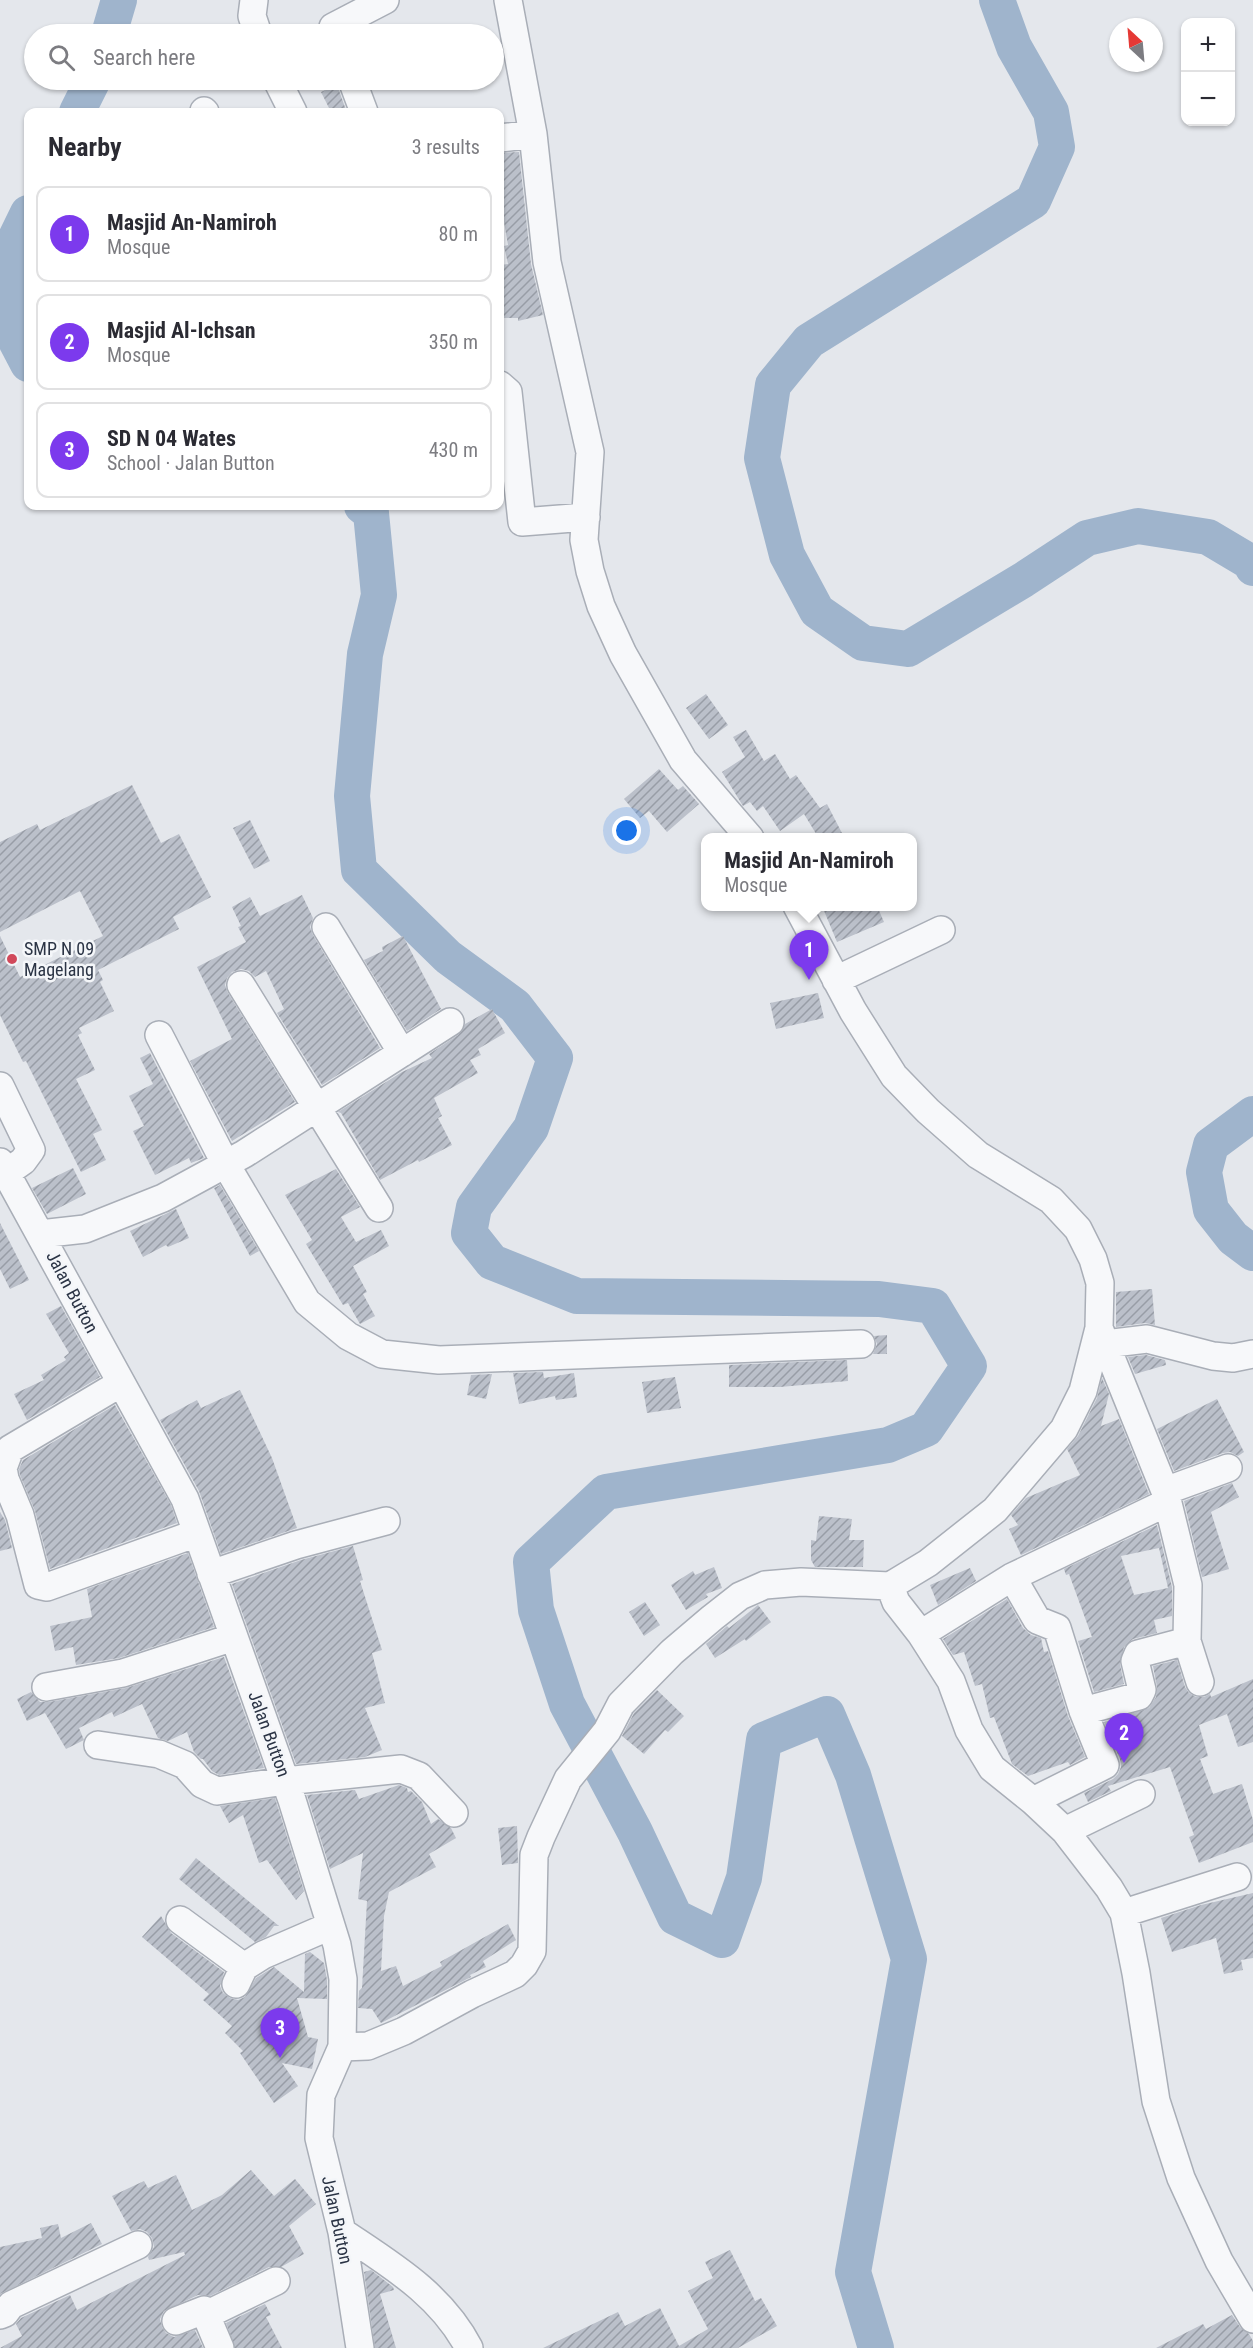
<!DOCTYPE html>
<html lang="en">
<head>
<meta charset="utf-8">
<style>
	:root { --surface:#fff; --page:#f2f2f3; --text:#2b2b33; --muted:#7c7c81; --line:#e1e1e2; --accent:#7c3aed }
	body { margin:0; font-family:"Roboto Condensed",sans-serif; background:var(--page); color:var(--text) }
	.controls { position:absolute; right:18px; top:18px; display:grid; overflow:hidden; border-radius:12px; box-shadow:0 2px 4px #0004 }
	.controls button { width:54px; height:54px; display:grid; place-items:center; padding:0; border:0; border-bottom:2px solid var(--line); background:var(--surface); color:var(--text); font:30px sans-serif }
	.compass { position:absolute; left:1109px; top:18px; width:54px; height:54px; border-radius:50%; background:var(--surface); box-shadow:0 2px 4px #0004; rotate:334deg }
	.you { position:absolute; left:627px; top:831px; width:21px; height:21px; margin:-15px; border:4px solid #fff; border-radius:50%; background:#1a73e8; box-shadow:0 0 0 9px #1a73e833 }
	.badge { display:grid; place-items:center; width:39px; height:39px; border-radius:50%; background:var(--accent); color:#fff; font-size:20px; font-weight:700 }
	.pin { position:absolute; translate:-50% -50px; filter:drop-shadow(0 2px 3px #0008) }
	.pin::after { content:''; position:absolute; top:32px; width:21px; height:18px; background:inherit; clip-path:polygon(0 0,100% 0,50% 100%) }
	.popup { position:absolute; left:701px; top:833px; width:216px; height:78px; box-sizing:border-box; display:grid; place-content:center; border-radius:12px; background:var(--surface); filter:drop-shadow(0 2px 4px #0005); font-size:20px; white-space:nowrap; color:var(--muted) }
	.popup b { font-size:22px; color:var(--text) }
	.popup::after { content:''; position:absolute; left:50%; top:100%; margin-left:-12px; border:12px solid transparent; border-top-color:var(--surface) }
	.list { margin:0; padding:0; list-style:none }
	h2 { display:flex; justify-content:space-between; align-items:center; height:78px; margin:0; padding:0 24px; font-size:26px }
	h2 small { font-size:20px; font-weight:400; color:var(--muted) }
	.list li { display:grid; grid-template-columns:39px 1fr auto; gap:18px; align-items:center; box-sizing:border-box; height:96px; margin:0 12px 12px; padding:0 12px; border:2px solid var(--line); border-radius:12px }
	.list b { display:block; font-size:22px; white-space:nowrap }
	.list p { margin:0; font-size:20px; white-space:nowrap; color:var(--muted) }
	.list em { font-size:20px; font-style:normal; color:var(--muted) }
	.icon { flex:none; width:33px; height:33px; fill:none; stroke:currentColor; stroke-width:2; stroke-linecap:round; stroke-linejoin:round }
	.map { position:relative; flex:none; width:1253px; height:2348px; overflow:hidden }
	.search { position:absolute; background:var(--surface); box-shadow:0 2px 4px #0004; left:24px; top:24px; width:480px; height:66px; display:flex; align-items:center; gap:15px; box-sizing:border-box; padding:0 21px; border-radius:33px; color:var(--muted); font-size:22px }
	.panel { position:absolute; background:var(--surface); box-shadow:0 2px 4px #0004; left:24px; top:108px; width:480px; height:402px; border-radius:12px }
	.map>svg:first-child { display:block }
</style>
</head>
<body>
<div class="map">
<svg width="1253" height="2348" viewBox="0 0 1253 2348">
	<defs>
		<pattern id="building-hatch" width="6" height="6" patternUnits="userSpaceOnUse" patternTransform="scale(1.5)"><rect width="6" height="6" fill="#bbc0ca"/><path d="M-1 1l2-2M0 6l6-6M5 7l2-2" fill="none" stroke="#989da6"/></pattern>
	</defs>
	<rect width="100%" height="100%" fill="#e4e7ec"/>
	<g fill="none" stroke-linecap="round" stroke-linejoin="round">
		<path stroke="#9fb4cc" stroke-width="36" d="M997 0 1014 47 1051 112 1057 147 1033 201 809 341 773 385 762 458 787 555 817 611 863 643 908 649 1023 580 1087 538 1138 526 1208 537 1250 562 1253 568
			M109 34 119 0
			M77 112 93 80
			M28 213 6 258 17 343 28 364
			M362 506 371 513 379 595 365 654 352 796 359 870 448 957 515 1006 555 1058 531 1128 474 1207 469 1233 492 1262 577 1296 879 1299 933 1306 969 1366 926 1429 888 1445 606 1492 531 1562 536 1610 567 1704 635 1832 675 1917 722 1940 744 1878 764 1740 827 1714 853 1775 909 1959 853 2272 876 2348
			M1253 1114 1211 1145 1204 1172 1211 1210 1233 1238 1253 1253"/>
	</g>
	<path fill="url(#building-hatch)" fill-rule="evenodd" d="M337 85 346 110 331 112 321 92Z
		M519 152 531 264 543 315 518 321V318H500V265L508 264 504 246 508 245 500 199V153Z
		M706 694 728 725 709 739 686 708Z
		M746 730 764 761 775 754 790 779 796 775 820 808 827 804 844 837H818L804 814 780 831 763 806 757 811 750 802 743 806 722 772 745 757 733 737Z
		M659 769 678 790 683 786 699 804 667 832 649 811 640 818 624 799Z
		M132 785 161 843 179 834 211 897 173 917 179 929 98 970 103 980 100 982 114 1011 79 1028 82 1033 78 1035 95 1070 76 1079 102 1130 93 1134 106 1160 81 1172 26 1061 23 1062 0 1015V936L20 977 103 936 80 891 0 932V842L37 824 40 830Z
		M250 820 270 861 254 869 233 828Z
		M302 895 313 918 310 927 313 935 380 1048 322 1085 277 1013 284 1009 266 971 255 977 249 971 241 969 232 972 227 978 225 985 228 993 295 1102 232 1141 190 1061 232 1039 197 967 246 942 238 927 241 926 232 907 250 897 260 916Z
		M822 906H877L884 922 837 942Z
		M403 936 441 1009 407 1031 364 960 383 951 382 947Z
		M818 993 824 1018 776 1029 770 1003Z
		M492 1009 505 1033 478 1049 481 1055 470 1060 478 1073 434 1098 442 1116 438 1118 452 1145 419 1162 418 1160 380 1180 341 1113 338 1112 402 1072 432 1058 429 1054 458 1035 465 1024Z
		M150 1053 204 1158 191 1163 189 1158 155 1175 133 1131 144 1126 129 1096 153 1084 140 1058Z
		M73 1168 86 1194 47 1214 32 1188Z
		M336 1169 360 1207 341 1217 356 1242 381 1230 389 1246 353 1266 367 1292 363 1294 375 1316 360 1324 348 1303 343 1305 306 1244 312 1240 285 1195Z
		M220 1185 259 1251 250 1256 214 1188Z
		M176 1209 189 1238 168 1247 166 1245 143 1257 130 1231Z
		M0 1223 29 1280 10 1289 0 1269Z
		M1152 1289 1155 1325 1145 1323 1116 1327V1292Z
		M61 1306 100 1377 27 1420 14 1394 44 1380 41 1375 66 1360 64 1357 69 1353 46 1314Z
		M887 1335V1354H873L877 1344 874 1336Z
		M1146 1355 1165 1360 1166 1365 1135 1374 1128 1357Z
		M847 1360 848 1381 780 1387H729V1365Z
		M543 1372 544 1378 574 1373 577 1397 556 1400 555 1396 519 1404 513 1373Z
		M492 1374 486 1399 467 1395 471 1375Z
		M675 1377 681 1408 647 1413 642 1382Z
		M1102 1378 1109 1394 1101 1426 1119 1419 1149 1494 1021 1555 1009 1529 1018 1525 1011 1515 1026 1498 1080 1475 1067 1449 1078 1436 1097 1398Z
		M240 1390 272 1458 297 1528 221 1554 199 1491 160 1420 197 1400 201 1408Z
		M1217 1399 1244 1452 1238 1456 1230 1452 1223 1453 1174 1471 1157 1429Z
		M115 1405 171 1505 177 1523 50 1569 35 1511 20 1475 19 1469 23 1460Z
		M1232 1483 1239 1497 1211 1512 1229 1569 1202 1577 1184 1501Z
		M0 1512 5 1520 12 1548 0 1551Z
		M819 1516 852 1519 849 1540H864L863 1567H815L811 1560V1540L816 1541Z
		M1157 1525 1172 1587V1616L1154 1620 1157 1633 1133 1639 1124 1647 1120 1664 1124 1684 1094 1692 1078 1641 1092 1637 1069 1574 1066 1575 1064 1569ZM1159 1548 1168 1588 1134 1595 1121 1556Z
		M353 1546 363 1580 360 1581 382 1650 372 1653 385 1703 365 1708 382 1750 365 1757 296 1764 232 1584 301 1560Z
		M188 1553 214 1627 119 1658 76 1665 73 1647 55 1651 50 1626 92 1617 87 1589Z
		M714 1567 722 1588 706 1594 708 1597 686 1610 671 1585 693 1571 695 1575Z
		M970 1568 976 1581 938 1605 930 1585Z
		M1007 1599 1023 1628 1031 1635 1041 1638 1044 1652 1048 1651 1068 1716 1085 1757 1070 1765 1068 1762 1028 1776 1012 1764 994 1717 990 1718 982 1684 975 1686 964 1652 953 1655 943 1639Z
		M645 1602 660 1625 644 1636 629 1612Z
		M758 1605 771 1622 746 1641 745 1639 715 1658 706 1644 727 1626 729 1628Z
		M224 1657 264 1768 219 1775 212 1771 203 1759H201L194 1752 187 1732 168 1741 158 1738 142 1704 114 1717 112 1712 79 1728 84 1740 66 1749 45 1713 27 1721 17 1699 31 1692 40 1702H49L126 1688Z
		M1177 1660 1185 1687 1189 1693 1196 1697H1204L1210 1694 1211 1697 1253 1679V1742L1238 1747 1227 1714 1199 1725 1208 1756 1200 1759 1213 1794 1242 1784 1253 1820V1842L1199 1863 1189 1837 1194 1835 1170 1767 1108 1786 1111 1791 1088 1802 1084 1793 1113 1779 1118 1774 1121 1767 1120 1759 1104 1722 1149 1708 1156 1697 1157 1687 1153 1666Z
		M657 1690 684 1716 668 1732 665 1730 644 1754 622 1736 634 1713Z
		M399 1785 407 1788 408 1792 411 1791 422 1802 431 1824 438 1819 451 1828 456 1838 429 1854 436 1867 389 1892 384 1916 381 1971 396 1966 403 1986 442 1966 440 1962 508 1924 516 1940 483 1961 486 1967 470 1975 471 1977 381 2023 372 2009 358 2008 359 1991 362 1988 367 1901 358 1899 363 1853 330 1869 307 1795 355 1790 359 1799Z
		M275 1798 304 1891 296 1900 267 1860 259 1863 243 1815 229 1823 220 1806Z
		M517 1826 518 1863 502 1865 498 1828Z
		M196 1858 263 1913 279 1926H274L266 1937 255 1942 179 1879Z
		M1253 1893V1958L1241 1960 1243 1970 1224 1974 1216 1938 1172 1952 1161 1918 1201 1905Z
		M161 1916 171 1933 224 1972 220 1986 223 1993 230 1998 238 2000 245 1997 256 1978 274 1967 304 1992 305 1954 310 1952 324 1963 327 1980V1999L297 1998 308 2037 318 2039 312 2069 282 2063 298 2086 274 2103 240 2053 243 2051 225 2033 232 2026 203 2000 209 1994 142 1937Z
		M251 2170 274 2196 295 2179 316 2204 289 2226 304 2254 281 2267H269L210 2296 198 2295 164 2311 160 2319 162 2327 166 2333 174 2337 195 2330 203 2348H0L22 2336 16 2324 21 2318 70 2295 77 2310 185 2255 184 2252 149 2260 148 2257 154 2247 152 2238 147 2232 140 2229 131 2231 112 2196 144 2181 148 2188 176 2175 192 2210 222 2195Z
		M91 2223 102 2244 0 2294V2247L42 2238 40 2228 58 2224 61 2238Z
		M730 2250 755 2301 761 2298 777 2326 738 2348H543L618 2312 625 2326 660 2308 679 2346 708 2329 688 2291 713 2278 705 2262Z
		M371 2270 393 2287 394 2290 380 2294 396 2348H375L364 2272Z
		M265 2304 271 2315 266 2317 282 2348H235L226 2323Z
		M1232 2315 1240 2327 1249 2334 1253 2341V2348H1156L1203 2324 1206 2329Z"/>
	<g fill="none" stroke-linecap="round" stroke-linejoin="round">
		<g stroke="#a9aeb7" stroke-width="30">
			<path id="minor" d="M254 0 252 16 258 34
				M508 0 533 134 547 262 590 452 584 540 590 571 601 606 623 654 683 760 750 838
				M333 27 385 0
				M277 80 293 112
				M352 80 364 112
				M204 111 205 112
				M500 138 533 134
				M500 385 508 392 522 522 586 517
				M797 906 853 1011 894 1076 928 1111 978 1155 1051 1200 1078 1229 1093 1259 1100 1283 1099 1328 1083 1391 1064 1429 995 1510 928 1563 890 1586
				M326 927 402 1053
				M836 980 941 930
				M241 985 379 1208
				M159 1035 225 1163 307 1302 348 1336 382 1354 439 1360 861 1344
				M0 1086 31 1150 23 1161 6 1173
				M0 1162 185 1499 292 1800 337 1945 343 1979 342 2047 321 2095 319 2138 342 2232 360 2348
				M40 1234 85 1229 163 1198 244 1154 450 1022
				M1099 1328 1165 1491
				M1105 1344 1147 1339 1213 1356 1233 1358 1253 1354
				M121 1383 10 1449 3 1468 5 1479 20 1515 38 1585 47 1587 197 1533
				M211 1574 296 1545 386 1521
				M1012 1577 1037 1620 1057 1628 1083 1711 1105 1765 1033 1801
				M921 1634 1012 1577 1168 1502
				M1187 1641 1200 1682
				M46 1687 123 1673 234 1637
				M1083 1711 1139 1696 1142 1690 1135 1661 1138 1654 1187 1641 1188 1585 1165 1491 1228 1468
				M98 1745 159 1754 185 1765 202 1784 217 1791 285 1781 401 1769 419 1776 454 1813
				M1065 1831 1141 1794
				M1124 1913 1237 1877
				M180 1920 244 1967
				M236 1984 244 1967 263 1955 330 1926
				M342 2047 368 2046 404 2031 472 1994 515 1974 524 1965 532 1951 534 1855 541 1837 568 1779 607 1731 621 1704 672 1652 712 1618 740 1596 765 1585 801 1582 890 1586 896 1602 921 1634 951 1681 969 1730 992 1768 1033 1801 1065 1831 1109 1888 1124 1913 1136 1973 1156 2101 1181 2178 1219 2261 1253 2319
				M342 2232C391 2265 441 2294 469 2348
				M0 2315 5 2313 11 2305 138 2245
				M176 2321 204 2310 206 2315
				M220 2348 206 2315 276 2281"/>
		</g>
		<use href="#minor" stroke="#f7f8fa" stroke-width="27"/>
	</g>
	<circle fill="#d1495b" stroke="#f4f6f9" stroke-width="2" cx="12" cy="959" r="6"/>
	<g text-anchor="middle" stroke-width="5" stroke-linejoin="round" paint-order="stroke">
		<g font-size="18" fill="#2b3445" stroke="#f4f6f9" text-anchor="start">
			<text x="24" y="955">SMP N 09<tspan x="24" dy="21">Magelang</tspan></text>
		</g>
		<g font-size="18" fill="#2b3445" stroke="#f4f6f9">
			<text transform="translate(72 1292) rotate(62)" y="6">Jalan Button</text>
			<text transform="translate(269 1734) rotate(70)" y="6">Jalan Button</text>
			<text transform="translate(337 2220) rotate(78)" y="6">Jalan Button</text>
		</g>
	</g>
</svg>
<div class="controls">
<button>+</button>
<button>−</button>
</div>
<svg class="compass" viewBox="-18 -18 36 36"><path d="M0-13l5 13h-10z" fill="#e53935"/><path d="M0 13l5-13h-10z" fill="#7c7c81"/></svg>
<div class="you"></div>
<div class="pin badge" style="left:809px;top:980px">1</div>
<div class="popup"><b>Masjid An-Namiroh</b>Mosque</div>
<div class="pin badge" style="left:1124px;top:1763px">2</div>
<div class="pin badge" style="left:280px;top:2058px">3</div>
<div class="search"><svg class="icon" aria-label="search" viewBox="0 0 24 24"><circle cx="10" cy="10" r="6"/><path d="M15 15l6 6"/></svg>Search here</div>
<section class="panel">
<h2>Nearby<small>3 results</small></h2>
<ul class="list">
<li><span class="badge">1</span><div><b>Masjid An-Namiroh</b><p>Mosque</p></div><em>80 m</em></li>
<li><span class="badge">2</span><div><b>Masjid Al-Ichsan</b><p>Mosque</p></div><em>350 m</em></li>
<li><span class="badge">3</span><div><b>SD N 04 Wates</b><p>School · Jalan Button</p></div><em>430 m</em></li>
</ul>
</section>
</div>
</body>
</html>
